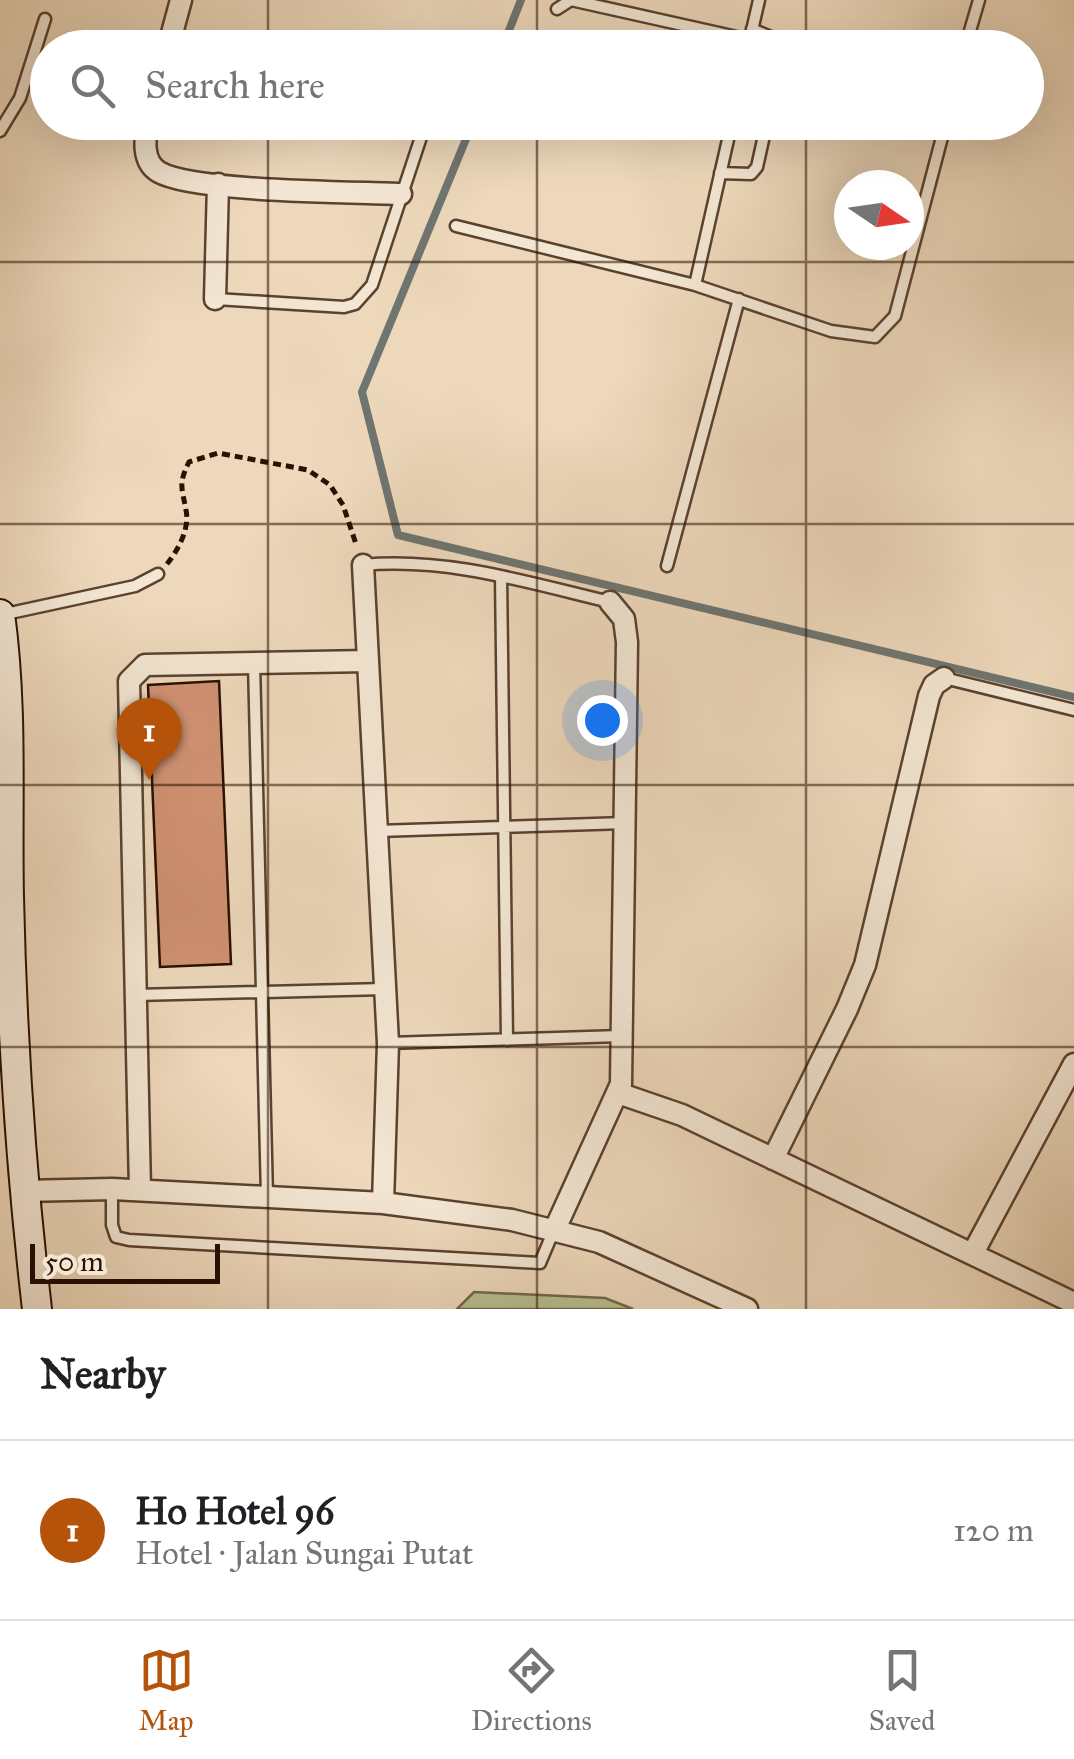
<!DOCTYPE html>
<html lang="en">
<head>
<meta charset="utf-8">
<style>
	:root { --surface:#fff; --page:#f2f2f2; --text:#202124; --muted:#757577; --line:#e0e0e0; --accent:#b45309 }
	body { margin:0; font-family:"IM FELL Great Primer",serif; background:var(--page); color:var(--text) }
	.compass { position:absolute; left:834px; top:170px; width:90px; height:90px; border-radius:50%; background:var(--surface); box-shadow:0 10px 40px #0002; rotate:103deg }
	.scale { position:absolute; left:30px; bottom:25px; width:190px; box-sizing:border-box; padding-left:10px; border:5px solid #291000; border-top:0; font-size:28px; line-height:35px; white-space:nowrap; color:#291000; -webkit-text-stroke:8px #f3e6d3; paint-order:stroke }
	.you { position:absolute; left:602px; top:720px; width:35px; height:35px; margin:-25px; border:8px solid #fff; border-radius:50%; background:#1a73e8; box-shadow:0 0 0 15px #1a73e833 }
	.badge { display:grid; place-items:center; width:65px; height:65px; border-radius:50%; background:var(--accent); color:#fff; font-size:32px; font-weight:700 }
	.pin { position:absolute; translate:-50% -82px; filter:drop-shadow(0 2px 5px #0008) }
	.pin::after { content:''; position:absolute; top:52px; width:35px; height:30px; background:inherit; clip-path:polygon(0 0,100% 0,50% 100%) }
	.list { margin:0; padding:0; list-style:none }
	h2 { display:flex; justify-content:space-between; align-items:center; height:130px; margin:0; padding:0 40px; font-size:42px }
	h2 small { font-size:32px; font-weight:400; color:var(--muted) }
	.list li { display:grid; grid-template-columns:65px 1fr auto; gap:30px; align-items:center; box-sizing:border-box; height:180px; padding:0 40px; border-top:2px solid var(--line) }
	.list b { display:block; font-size:38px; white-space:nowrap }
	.list p { margin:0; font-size:32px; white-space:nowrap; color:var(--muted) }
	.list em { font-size:32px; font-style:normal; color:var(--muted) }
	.icon { flex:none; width:55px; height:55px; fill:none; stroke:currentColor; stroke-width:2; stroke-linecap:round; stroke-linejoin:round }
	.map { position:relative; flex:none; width:1074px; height:1309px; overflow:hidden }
	.search { position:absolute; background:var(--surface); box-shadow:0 10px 40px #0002; left:30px; right:30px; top:30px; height:110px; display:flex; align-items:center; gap:25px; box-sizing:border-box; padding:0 35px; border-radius:55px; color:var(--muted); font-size:38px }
	.sheet { height:310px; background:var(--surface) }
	nav { display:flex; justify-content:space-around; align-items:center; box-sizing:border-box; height:140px; border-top:2px solid var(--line); background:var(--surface); font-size:28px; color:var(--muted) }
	nav a { display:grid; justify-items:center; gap:5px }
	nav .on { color:var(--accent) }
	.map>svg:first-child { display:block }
</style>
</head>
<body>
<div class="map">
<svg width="1074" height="1309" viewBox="0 0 1074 1309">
	<rect width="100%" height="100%" fill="#edd8bb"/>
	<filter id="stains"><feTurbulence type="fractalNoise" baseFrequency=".002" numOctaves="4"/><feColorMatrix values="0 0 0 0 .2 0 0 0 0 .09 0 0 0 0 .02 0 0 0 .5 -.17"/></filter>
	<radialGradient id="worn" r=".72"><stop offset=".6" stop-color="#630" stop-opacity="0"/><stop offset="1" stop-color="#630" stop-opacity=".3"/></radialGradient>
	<path fill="#b7bf91" stroke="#706848" stroke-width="2.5" d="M474 1292 605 1298 633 1309H457Z"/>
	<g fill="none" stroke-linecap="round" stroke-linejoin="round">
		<path stroke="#6f7570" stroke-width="8" d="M502 48 521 0
			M473 122 362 392 398 535 1074 697"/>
	</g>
	<path fill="#cf9172" stroke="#291000" stroke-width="2.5" d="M219 681 231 964 160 967 148 685Z"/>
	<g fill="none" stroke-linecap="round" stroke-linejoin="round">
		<g stroke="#5a422f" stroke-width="15">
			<path id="service" d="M557 9 571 0 750 40
				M752 29 780 41 782 48
				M748 48 759 0
				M965 48 979 0
				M0 131 20 98 45 19
				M720 173 751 174 757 167 767 122
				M456 226 695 285 831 331 875 337 895 316 946 122
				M695 285 732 122
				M216 299 344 307 355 304 372 285 426 122
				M363 565C447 557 530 583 610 602
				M667 566 739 299
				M501 576 507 1040
				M1 615 135 586 158 574
				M254 663 267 1197
				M944 678 1074 710
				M377 831 625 823
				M136 995 384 989
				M388 1043 621 1036
				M112 1189V1225L116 1237 129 1240 540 1263 554 1230"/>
		</g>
		<g stroke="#5a422f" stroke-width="25">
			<path id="minor" d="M168 48 181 0
				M149 122C144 139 142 162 159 172 193 192 354 192 401 194
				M215 299 218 184
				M363 565 388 1043 383 1203
				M618 1093 682 1115 1074 1303
				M773 1159 847 1009 865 965 929 696 934 685 944 678
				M140 1190 129 681 145 665 368 661
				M23 1191 112 1189 383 1203 512 1220 599 1242 747 1309
				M555 1229 621 1084 627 642 624 619 610 602
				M973 1253 1074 1064"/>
		</g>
		<g stroke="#291000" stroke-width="32">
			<path id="secondary" d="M0 614C13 708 7 802 9 897 12 1035 21 1172 37 1309"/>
		</g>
		<path stroke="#291000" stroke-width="5" stroke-dasharray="8 5" stroke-linecap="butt" d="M167 564C178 550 190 529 186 510 182 488 178 484 189 462L218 453 308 470 330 485 343 505 356 544"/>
		<use href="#service" stroke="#f3e6d3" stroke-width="10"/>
		<use href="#minor" stroke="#f3e6d3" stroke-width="20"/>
		<use href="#secondary" stroke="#f3e6d3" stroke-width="28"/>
	</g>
	<path fill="none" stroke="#291000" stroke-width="2.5" stroke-opacity="0.55" d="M268 0V48M537 0V48M806 0V48M268 122V1309M537 122V1309M806 122V1309M0 262H1074M0 524H1074M0 785H1074M0 1047H1074"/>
	<rect width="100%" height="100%" filter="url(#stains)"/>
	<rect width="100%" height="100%" fill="url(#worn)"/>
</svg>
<svg class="compass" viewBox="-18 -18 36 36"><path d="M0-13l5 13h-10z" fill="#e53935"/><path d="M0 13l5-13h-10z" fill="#757577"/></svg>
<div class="scale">50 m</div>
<div class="you"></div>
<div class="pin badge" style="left:149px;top:780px">1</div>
<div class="search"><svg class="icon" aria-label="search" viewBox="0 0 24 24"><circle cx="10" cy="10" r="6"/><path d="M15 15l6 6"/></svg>Search here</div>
</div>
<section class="sheet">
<h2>Nearby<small></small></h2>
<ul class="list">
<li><span class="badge">1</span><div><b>Ho Hotel 96</b><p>Hotel · Jalan Sungai Putat</p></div><em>120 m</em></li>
</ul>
</section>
<nav>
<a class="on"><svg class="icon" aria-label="map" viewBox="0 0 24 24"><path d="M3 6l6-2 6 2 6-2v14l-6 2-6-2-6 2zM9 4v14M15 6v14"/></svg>Map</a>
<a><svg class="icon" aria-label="directions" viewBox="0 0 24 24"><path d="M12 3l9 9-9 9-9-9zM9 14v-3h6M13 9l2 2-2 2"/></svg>Directions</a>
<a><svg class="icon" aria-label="saved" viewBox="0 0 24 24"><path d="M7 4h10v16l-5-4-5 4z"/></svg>Saved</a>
</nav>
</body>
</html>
